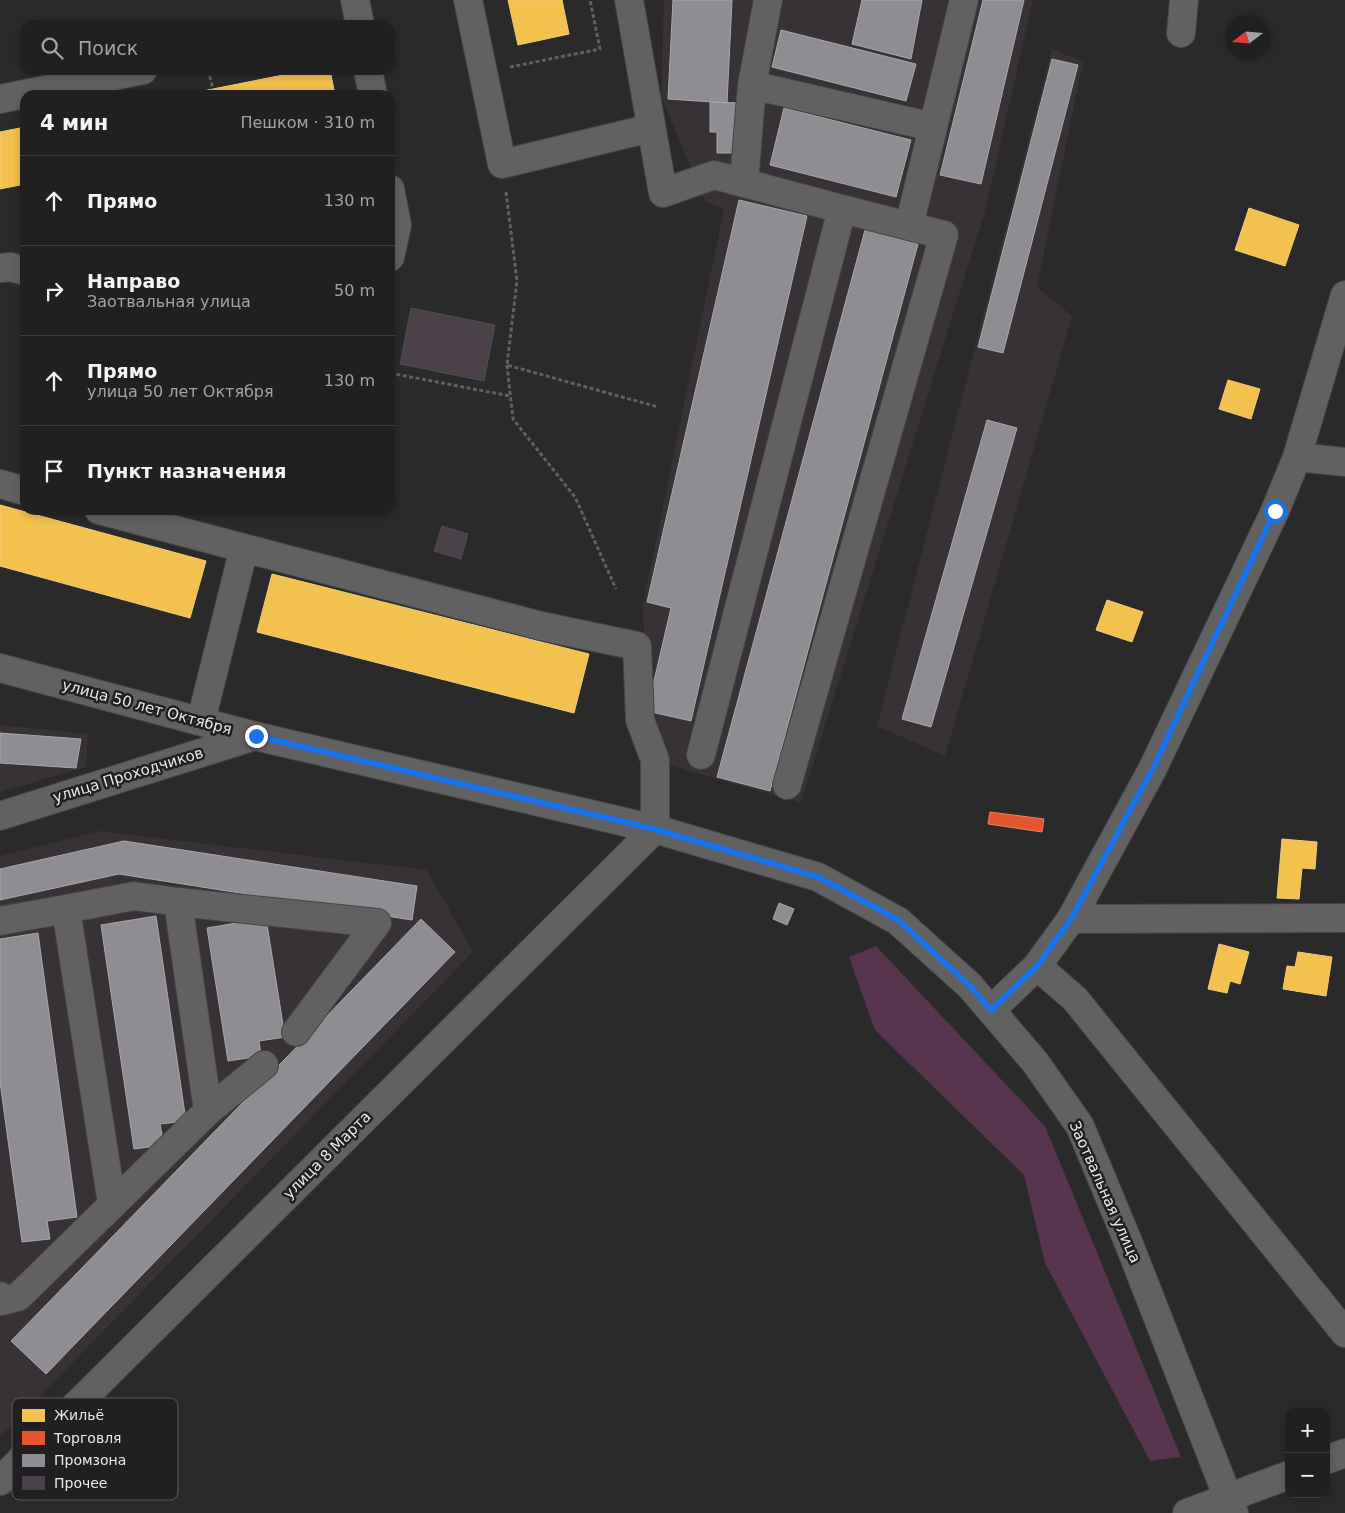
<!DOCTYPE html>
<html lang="ru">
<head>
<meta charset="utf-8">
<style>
	:root { --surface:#202020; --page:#282829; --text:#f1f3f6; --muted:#a2a3a5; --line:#3d3e3e }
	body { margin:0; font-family:"DejaVu Sans",sans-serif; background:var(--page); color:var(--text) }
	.controls { position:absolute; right:15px; bottom:15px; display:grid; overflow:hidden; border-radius:10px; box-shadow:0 2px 8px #0003 }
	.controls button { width:45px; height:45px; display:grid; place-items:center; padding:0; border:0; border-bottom:1px solid var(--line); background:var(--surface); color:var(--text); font:25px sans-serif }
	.compass { position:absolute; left:1225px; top:15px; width:45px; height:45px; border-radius:50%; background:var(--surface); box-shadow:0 2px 8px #0003; rotate:254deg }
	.stop { position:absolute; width:15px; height:15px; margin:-11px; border:4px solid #1a73e8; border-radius:50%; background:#fff }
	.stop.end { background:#1a73e8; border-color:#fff; box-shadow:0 1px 5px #0008 }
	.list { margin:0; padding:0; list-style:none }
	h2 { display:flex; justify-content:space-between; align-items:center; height:65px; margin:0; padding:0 20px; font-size:21px }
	h2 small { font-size:16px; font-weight:400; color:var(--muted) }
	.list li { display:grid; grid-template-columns:32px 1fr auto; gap:15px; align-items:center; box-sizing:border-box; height:90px; padding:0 20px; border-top:1px solid var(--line) }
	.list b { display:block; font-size:19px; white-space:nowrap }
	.list p { margin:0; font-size:16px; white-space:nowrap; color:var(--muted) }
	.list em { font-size:16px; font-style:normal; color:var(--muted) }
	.icon { flex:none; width:28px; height:28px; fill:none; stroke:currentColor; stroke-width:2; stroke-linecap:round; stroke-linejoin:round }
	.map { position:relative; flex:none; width:1345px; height:1513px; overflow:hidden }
	.search { position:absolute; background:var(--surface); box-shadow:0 2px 8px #0003; left:20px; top:20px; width:375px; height:55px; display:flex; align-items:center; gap:12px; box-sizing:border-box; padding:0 18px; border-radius:15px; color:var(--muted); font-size:19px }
	.panel { position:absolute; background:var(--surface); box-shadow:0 2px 8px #0003; left:20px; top:90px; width:375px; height:425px; border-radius:15px }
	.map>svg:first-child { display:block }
</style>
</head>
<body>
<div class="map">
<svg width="1345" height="1513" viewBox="0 0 1345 1513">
	<rect width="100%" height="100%" fill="#2a2a2a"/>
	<path fill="#383135" d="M664 0H1033L985 211 801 803 665 764 645 709 643 604 724 209 705 201 661 96Z
		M1052 49 1083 62 1037 287 1072 316 945 756 877 726Z
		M0 725 88 734 86 767 0 792Z
		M99 831 427 870 473 952 0 1437V856Z"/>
	<path fill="#58344e" d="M876 946 1045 1126 1181 1457 1150 1461 1045 1263 1024 1175 875 1030 849 957Z"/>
	<path fill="#f2c14e" stroke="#f0cd7c" d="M508 0H562L569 34 518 45Z
		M308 70H330L335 95H183Z
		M25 127V184L0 189V132Z
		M1249 208 1299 225 1285 266 1235 250Z
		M1228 380 1260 389 1251 419 1219 409Z
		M0 505 206 561 190 618 0 566Z
		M272 574 589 654 574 713 257 632Z
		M1107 600 1143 612 1132 642 1096 630Z
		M1282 839 1317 842 1315 869 1302 868 1299 899 1277 898Z
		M1219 944 1249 952 1240 984 1230 981 1227 993 1208 989Z
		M1298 952 1332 957 1326 996 1283 989 1287 966 1295 967Z"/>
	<path fill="#e4572e" stroke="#e68266" d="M990 812 1044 819 1042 832 988 824Z"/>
	<path fill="#8d8d92" stroke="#a9a8ac" d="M673 0H732L727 103 668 99Z
		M862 0H922L911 59 852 44Z
		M983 0H1024L981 184 940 175Z
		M781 30 916 64 906 101 772 67Z
		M1052 59 1078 65 1003 353 978 347Z
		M710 102 740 103V153H717V132H710Z
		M784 108 911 140 896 197 770 165Z
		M739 200 807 216 691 721 647 711 671 608 647 602Z
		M865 230 918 244 770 791 717 777Z
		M987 420 1017 428 931 727 902 719Z
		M0 733 81 739 76 768 0 763Z
		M124 841 417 886 412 920 119 874 0 900V869Z
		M779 903 794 909 787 925 773 919Z
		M156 916 186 1121 160 1124 164 1145 134 1149 101 925Z
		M266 918 285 1037 259 1041 261 1056 228 1061 207 928Z
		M421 919 455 952 46 1374 11 1341Z
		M38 933 77 1217 47 1221 50 1239 22 1242 0 1082V939Z"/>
	<path fill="#4b4249" stroke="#4e4e4e" d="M411 308 495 325 484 381 400 364Z
		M442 526 468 534 461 559 434 551Z"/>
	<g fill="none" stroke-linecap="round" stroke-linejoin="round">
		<g stroke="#454545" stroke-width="30">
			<path id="minor" d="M355 0 360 25
				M468 0 502 164 651 128
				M629 0 663 193 714 175 842 209 701 755
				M1181 33 1184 0
				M368 70 373 95
				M752 85 933 127
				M0 99 143 70
				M744 183 752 85 768 0
				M390 189 397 225 390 257
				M909 226 964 0
				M0 268 11 267 25 271
				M1297 457 1345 462
				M0 484 25 491
				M201 721 244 548
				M787 785 944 235 842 209
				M0 816 255 736
				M178 902 377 923 296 1032
				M1071 919 1345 918
				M0 921 66 909
				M1037 966 1075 999 1345 1333
				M991 1010 1037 966 1071 919 1153 768 1275 511 1297 457 1345 295
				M208 1111 264 1065
				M0 1296 2 1301 18 1297 208 1111 178 902 134 896 66 909 112 1204
				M1326 1460 1345 1453
				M0 1481 655 829V760L640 720 637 646 541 626 99 510
				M1187 1513 1289 1475"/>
		</g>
		<g stroke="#454545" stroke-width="30">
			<path id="major" d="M0 668 255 736 655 829 818 877 898 921 970 986 1035 1062 1080 1126 1129 1244 1234 1513"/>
		</g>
		<path stroke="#616161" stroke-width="3" stroke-dasharray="4 2.5" stroke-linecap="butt" d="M510 67 600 49 590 0
			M208 70 213 89
			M287 70 288 74
			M506 192 517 281 507 365 658 407
			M507 365 513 419 575 497 616 589
			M390 373 510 396"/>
		<use href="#minor" stroke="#616161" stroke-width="28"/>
		<use href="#major" stroke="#616161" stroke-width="28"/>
	</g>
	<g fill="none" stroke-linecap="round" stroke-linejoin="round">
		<path stroke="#1a73e8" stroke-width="6" d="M256 736 654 829 818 877 898 920 970 986 991 1010 1037 966 1071 919 1153 768 1275 511"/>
	</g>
	<g text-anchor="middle" stroke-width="5" stroke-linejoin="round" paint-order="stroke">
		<g font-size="15" fill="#eae8e9" stroke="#211f21">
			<text transform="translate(147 707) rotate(15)" y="5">улица 50 лет Октября</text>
			<text transform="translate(128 775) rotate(-17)" y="5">улица Проходчиков</text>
			<text transform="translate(327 1155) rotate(-45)" y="5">улица 8 Марта</text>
			<text transform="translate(1105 1192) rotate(66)" y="5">Заотвальная улица</text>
		</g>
	</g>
	<rect x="12" y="1398" width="166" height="102" rx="8" fill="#211f21" stroke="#5d5b5d" stroke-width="1"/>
	<rect x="22" y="1409" width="23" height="13" fill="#f2c14e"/>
	<rect x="22" y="1431" width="23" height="14" fill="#e4572e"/>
	<rect x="22" y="1454" width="23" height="13" fill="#8d8d92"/>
	<rect x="22" y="1476" width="23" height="14" fill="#4b4249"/>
	<g font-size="14" fill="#eae8e9">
		<text x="54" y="1420">Жильё</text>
		<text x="54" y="1443">Торговля</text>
		<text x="54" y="1465">Промзона</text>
		<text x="54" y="1488">Прочее</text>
	</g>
</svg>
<div class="controls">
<button>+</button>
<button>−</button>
</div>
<svg class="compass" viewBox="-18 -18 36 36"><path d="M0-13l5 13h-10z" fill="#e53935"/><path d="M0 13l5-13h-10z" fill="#a2a3a5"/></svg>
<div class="stop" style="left:1275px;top:511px"></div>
<div class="stop end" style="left:256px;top:736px"></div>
<div class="search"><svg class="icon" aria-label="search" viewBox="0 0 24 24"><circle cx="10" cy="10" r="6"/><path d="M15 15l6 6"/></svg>Поиск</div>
<section class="panel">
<h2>4 мин<small>Пешком · 310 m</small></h2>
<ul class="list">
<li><svg class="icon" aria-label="ahead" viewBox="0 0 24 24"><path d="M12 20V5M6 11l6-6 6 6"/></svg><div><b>Прямо</b></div><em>130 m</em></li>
<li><svg class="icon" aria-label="right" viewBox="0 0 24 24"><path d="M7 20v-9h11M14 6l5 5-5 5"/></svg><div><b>Направо</b><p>Заотвальная улица</p></div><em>50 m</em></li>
<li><svg class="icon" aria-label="ahead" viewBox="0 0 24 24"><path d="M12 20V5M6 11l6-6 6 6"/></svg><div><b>Прямо</b><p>улица 50 лет Октября</p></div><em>130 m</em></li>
<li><svg class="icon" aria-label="arrive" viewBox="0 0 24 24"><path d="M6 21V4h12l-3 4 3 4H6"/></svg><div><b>Пункт назначения</b></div></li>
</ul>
</section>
</div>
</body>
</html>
